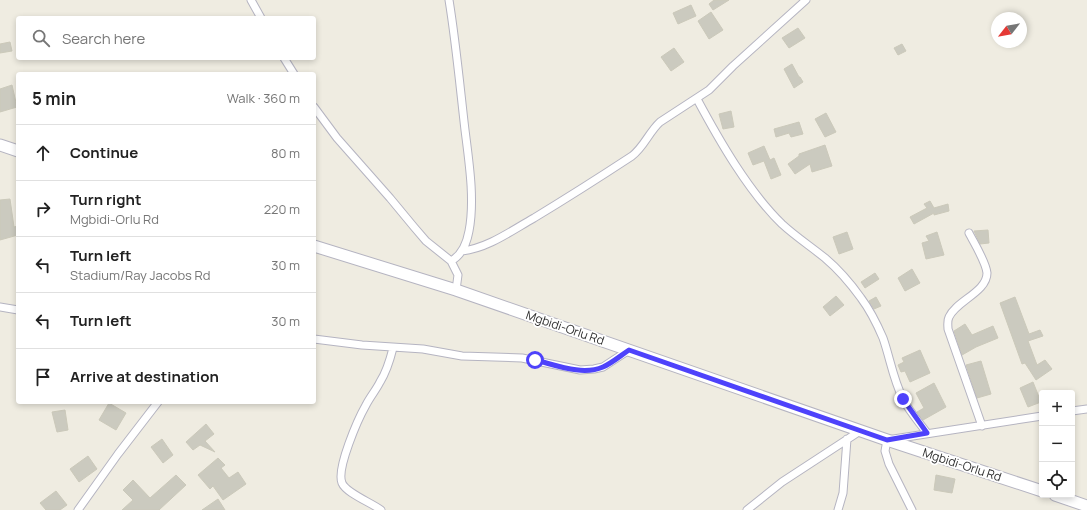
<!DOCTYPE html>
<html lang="en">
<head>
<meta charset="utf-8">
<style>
	:root { --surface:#fff; --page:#f2f2f2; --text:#222; --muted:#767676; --line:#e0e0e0 }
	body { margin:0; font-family:Manrope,sans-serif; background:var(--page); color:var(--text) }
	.controls { position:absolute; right:12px; bottom:12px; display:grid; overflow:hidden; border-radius:4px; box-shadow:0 2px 6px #0003 }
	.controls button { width:36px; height:36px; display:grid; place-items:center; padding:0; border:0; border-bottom:1px solid var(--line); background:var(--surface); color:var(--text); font:20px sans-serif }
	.compass { position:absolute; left:991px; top:12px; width:36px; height:36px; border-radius:50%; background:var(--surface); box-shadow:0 2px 6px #0003; rotate:239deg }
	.stop { position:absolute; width:12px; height:12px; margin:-9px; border:3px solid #4e42fb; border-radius:50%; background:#fff }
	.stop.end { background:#4e42fb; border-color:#fff; box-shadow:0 1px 4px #0008 }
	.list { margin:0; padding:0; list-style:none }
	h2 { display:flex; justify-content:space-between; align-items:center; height:52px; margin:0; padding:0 16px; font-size:17px }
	h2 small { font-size:13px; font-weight:400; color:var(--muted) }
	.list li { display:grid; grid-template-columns:26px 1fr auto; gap:12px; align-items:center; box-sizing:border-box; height:56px; padding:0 16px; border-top:1px solid var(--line) }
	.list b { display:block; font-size:15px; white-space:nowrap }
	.list p { margin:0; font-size:13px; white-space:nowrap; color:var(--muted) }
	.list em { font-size:13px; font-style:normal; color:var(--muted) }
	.icon { flex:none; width:22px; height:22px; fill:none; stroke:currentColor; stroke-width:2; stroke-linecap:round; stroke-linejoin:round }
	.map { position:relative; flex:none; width:1087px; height:510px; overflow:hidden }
	.search { position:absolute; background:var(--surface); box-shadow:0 2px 6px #0003; left:16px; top:16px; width:300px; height:44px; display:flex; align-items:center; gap:10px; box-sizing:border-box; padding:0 14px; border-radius:4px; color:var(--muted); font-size:15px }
	.panel { position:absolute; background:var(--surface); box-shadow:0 2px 6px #0003; left:16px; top:72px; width:300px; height:332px; border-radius:4px }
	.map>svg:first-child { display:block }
</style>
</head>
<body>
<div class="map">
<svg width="1087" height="510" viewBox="0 0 1087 510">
	<rect width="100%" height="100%" fill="#efece1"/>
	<path fill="#cbcabf" stroke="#cbc9ba" d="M714 0H729L713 10 709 4Z
		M691 5 696 16 678 24 673 13Z
		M711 12 723 30 709 39 698 21Z
		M798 28 805 38 789 48 782 38Z
		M10 42 12 51 0 53V44Z
		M902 44 906 51 898 55 894 48Z
		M674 48 684 62 671 71 661 57Z
		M792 64 799 77H800L803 82 794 88 784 69Z
		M12 85 17 107 0 112V89Z
		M731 111 734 127 723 129 719 114Z
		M826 113 836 132 825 137 815 119Z
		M799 122 803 134 791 137 789 133 776 137 774 129Z
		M825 145 832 166 812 172 810 164 795 174 788 164 799 156V154Z
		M764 146 770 160 774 158 781 175 771 179 764 161 753 165 748 153Z
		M10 199 14 227 18 226V235L0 240V200Z
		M930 201 934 208 948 204 949 211 934 215V213L914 224 910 217 927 208 924 204Z
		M988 230 989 243 980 244 974 231Z
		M847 232 853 249 839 254 833 237Z
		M937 232 944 255 926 259 922 243 929 241 926 236Z
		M912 269 920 283 905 291 898 278Z
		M875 273 879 279 865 288 861 282Z
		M836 296 844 305 830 316 823 307Z
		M876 297 881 306 874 309 869 301Z
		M1015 297 1029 334 1040 330 1043 336 1028 341 1037 365 1045 360 1052 369 1036 380 1025 363 1022 364 1000 303Z
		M965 324 972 335 993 326 998 338 976 347 962 355 954 331Z
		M920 350 930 373 910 382 905 371 901 372 898 365 904 362 902 358Z
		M981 361 991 394 977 398 966 365Z
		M1033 382 1041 402 1028 407 1020 388Z
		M934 383 946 407 923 420 917 412 924 408 916 393Z
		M109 403 126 413 116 430 99 420Z
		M65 410 68 430 57 432 52 412Z
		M206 424 214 434 205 441 215 452 200 445 193 450 186 442Z
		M162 439 173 455 163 463 151 447Z
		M88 456 97 469 79 482 70 469Z
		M218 458 225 465 221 468 229 478 238 472 246 484 223 500 213 486 210 489 198 475Z
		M176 475 186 485 159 510H122L133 500 123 490 133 480 150 498Z
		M936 475 955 479 952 493 934 490Z
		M56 491 67 505 60 510H46L40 503Z
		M218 499 225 510H202Z"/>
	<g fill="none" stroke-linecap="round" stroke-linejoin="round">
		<g stroke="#b5b4c1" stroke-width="9">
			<path id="street" d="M251 0 261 18
				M449 0C456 43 460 87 465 130 469 162 475 200 469 231 467 242 462 255 451 261
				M284 58 294 74
				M697 99C719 140 748 191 782 224 795 236 810 246 825 258 838 269 851 284 861 298 870 310 877 324 883 338 890 358 893 379 903 399 909 411 919 422 927 433
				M314 107 337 138 390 198 414 227 426 241 451 261 458 275 456 290
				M969 233C974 243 986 262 987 273 987 292 956 301 949 317 947 321 948 326 948 329L982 426
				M462 251C488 248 511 231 534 218 567 198 600 177 632 156 644 147 649 132 660 122L709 90 733 66 806 0
				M0 307 18 310
				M314 339 362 345 423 349 462 356 522 358 580 370 594 369 603 367 629 350
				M1072 411 1087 409
				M78 510 118 454 158 402
				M381 510C372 503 346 493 342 483 336 469 358 419 366 405 370 397 376 390 380 382 387 371 390 360 393 348
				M747 510 782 482 860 431
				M838 510 843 493 847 439
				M912 510 889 464 885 451 887 440 1042 416"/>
		</g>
		<g stroke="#b5b4c1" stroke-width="13">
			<path id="secondary" d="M0 145 18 151
				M314 246 456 290 887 440 1042 491
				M1055 495 1087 506"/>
		</g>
		<use href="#street" stroke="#fff" stroke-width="7"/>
		<use href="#secondary" stroke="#fff" stroke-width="11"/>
	</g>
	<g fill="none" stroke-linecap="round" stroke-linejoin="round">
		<path stroke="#4e42fb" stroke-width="5" d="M535 360C556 365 582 376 603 367 612 363 620 356 629 350L887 440 927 433 903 399"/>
	</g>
	<g text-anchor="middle" stroke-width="3.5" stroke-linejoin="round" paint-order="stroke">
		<g font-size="12" fill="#2e2e2e" stroke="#fff">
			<text transform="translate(565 328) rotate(19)" y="4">Mgbidi-Orlu Rd</text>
			<text transform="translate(962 465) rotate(18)" y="4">Mgbidi-Orlu Rd</text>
		</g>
	</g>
</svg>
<div class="controls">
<button>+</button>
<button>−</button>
<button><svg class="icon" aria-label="locate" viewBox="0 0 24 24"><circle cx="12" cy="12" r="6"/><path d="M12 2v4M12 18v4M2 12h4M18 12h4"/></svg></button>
</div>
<svg class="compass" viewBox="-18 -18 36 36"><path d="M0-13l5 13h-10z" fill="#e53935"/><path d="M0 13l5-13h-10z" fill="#767676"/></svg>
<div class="stop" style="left:535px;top:360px"></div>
<div class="stop end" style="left:903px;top:399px"></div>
<div class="search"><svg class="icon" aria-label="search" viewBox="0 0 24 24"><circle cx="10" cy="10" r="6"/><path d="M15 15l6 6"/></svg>Search here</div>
<section class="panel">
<h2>5 min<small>Walk · 360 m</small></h2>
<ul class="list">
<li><svg class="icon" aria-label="ahead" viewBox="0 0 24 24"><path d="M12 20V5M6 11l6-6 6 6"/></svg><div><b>Continue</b></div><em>80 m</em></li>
<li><svg class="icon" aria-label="right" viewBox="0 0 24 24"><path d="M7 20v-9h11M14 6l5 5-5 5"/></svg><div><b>Turn right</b><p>Mgbidi-Orlu Rd</p></div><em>220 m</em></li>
<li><svg class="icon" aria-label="left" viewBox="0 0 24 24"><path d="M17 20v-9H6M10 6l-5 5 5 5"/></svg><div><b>Turn left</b><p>Stadium/Ray Jacobs Rd</p></div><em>30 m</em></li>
<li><svg class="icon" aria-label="left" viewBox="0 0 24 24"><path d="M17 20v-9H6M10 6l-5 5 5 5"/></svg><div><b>Turn left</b></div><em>30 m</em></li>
<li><svg class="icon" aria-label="arrive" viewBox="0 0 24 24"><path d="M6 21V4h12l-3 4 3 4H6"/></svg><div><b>Arrive at destination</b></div></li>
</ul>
</section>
</div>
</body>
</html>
